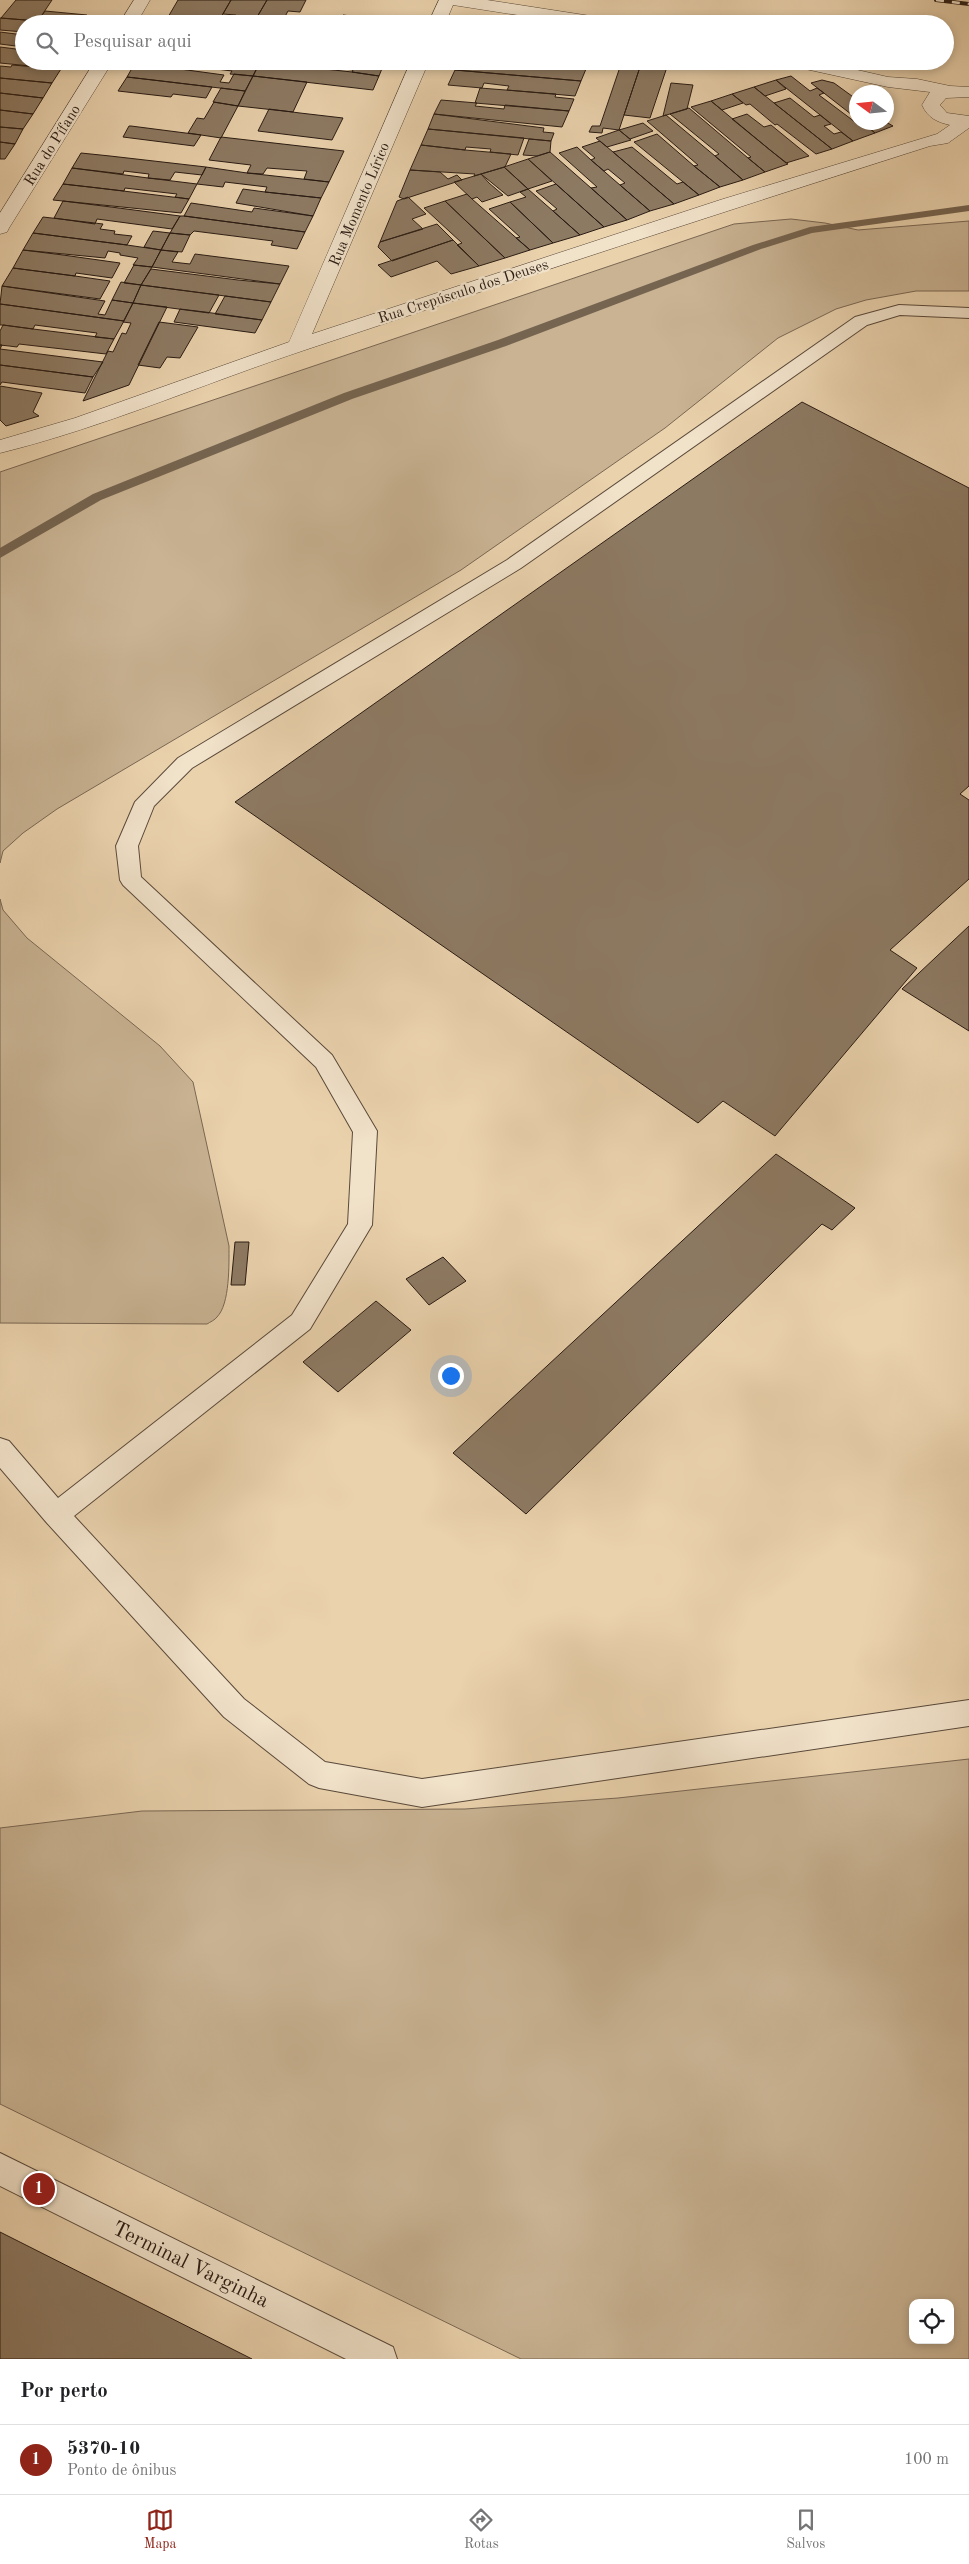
<!DOCTYPE html>
<html lang="pt">
<head>
<meta charset="utf-8">
<style>
	:root { --surface:#fff; --page:#f2f2f2; --text:#202124; --muted:#757577; --line:#e0e0e0; --accent:#8f2418 }
	body { margin:0; font-family:"Old Standard TT",serif; background:var(--page); color:var(--text) }
	.controls { position:absolute; right:15px; bottom:15px; display:grid; overflow:hidden; border-radius:10px; box-shadow:0 2px 8px #0003 }
	.controls button { width:45px; height:45px; display:grid; place-items:center; padding:0; border:0; border-bottom:1px solid var(--line); background:var(--surface); color:var(--text); font:25px sans-serif }
	.compass { position:absolute; left:849px; top:85px; width:45px; height:45px; border-radius:50%; background:var(--surface); box-shadow:0 2px 8px #0003; rotate:285deg }
	.you { position:absolute; left:450px; top:1375px; width:18px; height:18px; margin:-12px; border:4px solid #fff; border-radius:50%; background:#1a73e8; box-shadow:0 0 0 8px #1a73e833 }
	.badge { display:grid; place-items:center; width:32px; height:32px; border-radius:50%; background:var(--accent); color:#fff; font-size:16px; font-weight:700 }
	.pin { position:absolute; translate:-50% -50%; border:2px solid #fff; box-shadow:0 1px 5px #0006 }
	.list { margin:0; padding:0; list-style:none }
	h2 { display:flex; justify-content:space-between; align-items:center; height:65px; margin:0; padding:0 20px; font-size:21px }
	h2 small { font-size:16px; font-weight:400; color:var(--muted) }
	.list li { display:grid; grid-template-columns:32px 1fr auto; gap:15px; align-items:center; box-sizing:border-box; height:70px; padding:0 20px; border-top:1px solid var(--line) }
	.list b { display:block; font-size:19px; white-space:nowrap }
	.list p { margin:0; font-size:16px; white-space:nowrap; color:var(--muted) }
	.list em { font-size:16px; font-style:normal; color:var(--muted) }
	.icon { flex:none; width:28px; height:28px; fill:none; stroke:currentColor; stroke-width:2; stroke-linecap:round; stroke-linejoin:round }
	.map { position:relative; flex:none; width:969px; height:2359px; overflow:hidden }
	.search { position:absolute; background:var(--surface); box-shadow:0 2px 8px #0003; left:15px; right:15px; top:15px; height:55px; display:flex; align-items:center; gap:12px; box-sizing:border-box; padding:0 18px; border-radius:28px; color:var(--muted); font-size:19px }
	.sheet { height:135px; background:var(--surface) }
	nav { display:flex; justify-content:space-around; align-items:center; box-sizing:border-box; height:70px; border-top:1px solid var(--line); background:var(--surface); font-size:14px; color:var(--muted) }
	nav a { display:grid; justify-items:center; gap:2px }
	nav .on { color:var(--accent) }
	.map>svg:first-child { display:block }
</style>
</head>
<body>
<div class="map">
<svg width="969" height="2359" viewBox="0 0 969 2359">
	<rect width="100%" height="100%" fill="#ead2ad"/>
	<filter id="stains"><feTurbulence type="fractalNoise" baseFrequency=".004" numOctaves="4"/><feColorMatrix values="0 0 0 0 .2 0 0 0 0 .09 0 0 0 0 .02 0 0 0 .5 -.17"/></filter>
	<radialGradient id="worn" r=".72"><stop offset=".6" stop-color="#630" stop-opacity="0"/><stop offset="1" stop-color="#630" stop-opacity=".3"/></radialGradient>
	<path fill="#c9b393" stroke="#796753" fill-rule="evenodd" d="M791 219 825 223 858 230 969 221V291H916L866 300 836 309 778 338 665 428 461 570 57 809 23 833 3 851 0 863V472L734 224Z
		M0 899 3 910 27 938 160 1046 193 1082 229 1246C229 1264 230 1304 217 1317 215 1320 210 1322 207 1324L0 1323Z
		M969 1759V2359H521L0 2104V1828L142 1811 465 1809 618 1798ZM913 2303H950V2340H913Z"/>
	<g fill="none" stroke-linecap="round" stroke-linejoin="round">
		<path fill="#756450" fill-rule="evenodd" d="M969 205V211L812 233 761 249 506 346 352 399 101 500 0 558V548L93 494 344 393 498 340 753 245 810 227Z"/>
	</g>
	<path fill="#8d7a63" stroke="#291b13" d="M16 0H52L38 21 1 18Z
		M178 0H231L217 24H164Z
		M231 0H267L253 24H231L236 15 223 14Z
		M267 0H306L300 12 288 11 281 24H253Z
		M45 11 87 15 82 24 38 21Z
		M343 15 384 20 382 24H338Z
		M0 18 38 21 63 24H24V32L0 30Z
		M0 32 24 35V47L0 44Z
		M0 47 24 50V61H66L61 69 0 63Z
		M136 61H258L260 62 253 76 230 74 232 71 168 63 166 66 135 63Z
		M385 61 379 76 352 72 353 70 260 62Z
		M459 61H538V65L586 69 581 81 455 70Z
		M553 61H590L588 65Z
		M622 61H642L619 130 603 128 602 133 589 132 592 126H600Z
		M642 61H669L650 118 624 115Z
		M260 62 352 72 379 76 373 90 253 76Z
		M135 63 224 75 220 82 229 83 234 74 253 76 245 91 127 77Z
		M12 65 61 69 52 83 0 78V66L11 67Z
		M455 70 581 81 575 96 507 90 509 86 484 83 482 88 448 85Z
		M253 76 307 82 293 112 238 106Z
		M791 76 810 91 817 88 824 93 819 95 863 128 867 126 875 133 853 141 776 80Z
		M127 77 162 81 212 87 206 98 173 94 171 97 118 91Z
		M0 78 52 83 43 98 0 93Z
		M776 80 786 89 765 96 754 87Z
		M822 80 834 83 856 99V118L811 83Z
		M671 83 693 85 687 109 663 116Z
		M754 87 774 103 832 149 816 154 777 124 775 125 750 104 746 105 732 94Z
		M221 88 245 91 238 106 213 102Z
		M480 88 556 94 555 97 574 99 569 111 475 103Z
		M0 93 43 98 33 114 0 110Z
		M732 94 743 103 722 110 711 101Z
		M790 98 814 117 820 115 831 124 824 126 834 134 841 132 853 141 832 149 774 103Z
		M441 100 477 103 475 106 504 109 505 105 569 111 562 127 434 114Z
		M711 101 770 150 788 164 765 172 748 158 751 157 691 107Z
		M214 102 238 106 221 138 188 133 197 118 204 119Z
		M689 108 748 158 765 172 743 180 715 156 719 154 670 114Z
		M269 109 300 113 343 118 332 140 258 131Z
		M0 110 33 114 23 129 0 127Z
		M434 114 544 128 543 132 554 133 551 141 428 129Z
		M747 114 764 127 771 125 809 156 786 163 732 119Z
		M666 115 715 156 743 180 720 187 694 166 698 165 647 121Z
		M862 122H886L893 126 875 133Z
		M643 123 653 131 630 139 619 130Z
		M129 126H131L201 135 194 146 123 137Z
		M0 127 23 129 15 144 0 142Z
		M428 129 524 138 518 155 490 152 491 149 466 147 465 150 421 145Z
		M619 130 631 140 607 147 596 138Z
		M657 134 694 166 720 187 699 195 634 142Z
		M221 137 344 151 329 182 304 179 307 171 267 168 263 174 247 173 251 165 209 160Z
		M529 139 551 141 550 152 537 156 523 155Z
		M600 141 613 152 674 204 650 211 620 185 625 183 608 169 604 171 591 160 595 158 582 147Z
		M0 142 15 144 5 159H0Z
		M421 145 465 150 511 154 505 167 474 176 475 174 410 170Z
		M577 147 591 160 650 211 627 220 591 188 597 187 559 153Z
		M632 147 677 184 683 182 699 195 674 204 613 152Z
		M550 152 591 188 627 220 604 227 528 159Z
		M81 153 110 156 206 167 202 175 175 172 170 180 148 178 149 174 124 171 123 174 72 168Z
		M528 159 552 181 528 189 504 167Z
		M206 167 247 173 329 182 321 198 265 192 267 187 225 182 223 187 197 184Z
		M504 167 528 189 508 196 481 174Z
		M72 168 148 178 197 184 189 199 175 197 177 194 125 188 124 191 63 184Z
		M410 170 440 172 448 179 457 175 462 180 404 199 399 197Z
		M481 174 489 183 503 195 482 202 477 197 472 199 454 182Z
		M63 184 90 187 189 199 181 213 53 200Z
		M556 184 604 227 580 235 553 211 557 209 536 191Z
		M243 189 265 192 321 198 313 216 236 203Z
		M528 189 553 211 580 235 553 243 510 202 526 197 520 192Z
		M467 194 472 199 530 250 505 258 445 201Z
		M408 197 426 214 412 219 423 229 380 242 397 201Z
		M63 201 111 207 180 216 172 229 97 219 95 224 54 218Z
		M445 201 505 258 479 266 457 245 462 243 424 208Z
		M510 202 553 243 530 250 516 238 520 237 489 209Z
		M191 203 252 212 254 208 313 216 305 232 184 216Z
		M180 216H184L305 232 297 249 271 245 273 241 194 231 190 235 170 233Z
		M43 217 103 224 100 229 115 231 114 234 132 236 127 245 33 233Z
		M437 224 453 240 392 261 378 247 380 242Z
		M153 231 170 233 161 250 144 247Z
		M33 233 127 245 161 250 152 267 133 265 138 258 120 255V253L108 251 105 258 23 250Z
		M170 233 190 235 182 252 161 250Z
		M453 240 479 266 451 274 437 261 391 277 378 265Z
		M23 250 63 255 120 263 112 278 76 273 75 276 13 268Z
		M161 250 178 252 172 262 190 264 195 254 289 266 280 284 152 267Z
		M134 265 152 267 141 285 124 283Z
		M13 268 75 276 110 281 100 299 2 286Z
		M151 269 238 280 280 284 271 302 141 285Z
		M121 282 141 285 133 303 112 300Z
		M141 285 219 295 209 313 133 303Z
		M2 286 105 301 98 314 105 315 112 300 133 303 124 321 0 304Z
		M225 296 271 302 262 320 215 314Z
		M133 303 167 307 129 385 83 401 108 351 113 352 122 333 126 334 131 323 123 322Z
		M0 304 8 305 124 321 114 339 95 337 97 333 35 325 33 329 3 325H0Z
		M180 309 205 312 262 320 255 333 174 322Z
		M159 322 198 327 180 358 167 357 160 368 138 365Z
		M3 325 33 329 114 339 106 354 19 344 17 347 9 346 0 345V331Z
		M0 345H2L0 349 103 362 93 377 0 365Z
		M0 365 93 377 85 393 2 382 0 385Z
		M0 386 42 393 33 412 39 416 6 426 0 420Z
		M802 402 969 488V786L960 794 969 800V879L890 950 917 968 775 1136 723 1101 698 1123 235 802Z
		M969 926V1031L902 989Z
		M776 1154 855 1208 832 1230 822 1224 526 1514 453 1453Z
		M235 1242H249L245 1285H231Z
		M443 1257 466 1281 429 1305 406 1279Z
		M376 1301 411 1330 338 1392 303 1362Z
		M0 2232 252 2359H0Z"/>
	<g fill="none" stroke-linecap="round" stroke-linejoin="round">
		<g stroke="#59493a" stroke-width="2">
			<path id="lane" d="M899 305 969 308V318L900 315 867 325 521 568 192 768 154 806 138 846 141 877 332 1055 377 1131 372 1225 310 1329 74 1516 244 1699 325 1762 422 1779 969 1700V1726L422 1807 319 1788 309 1784 224 1717 47 1523 0 1468V1438L9 1441 58 1498 292 1315 348 1224 353 1132 316 1067 123 885 120 880 116 846 135 802 178 758 507 560 855 317Z
				M0 2153 393 2347 397 2359H346L0 2186Z"/>
		</g>
		<g stroke="#59493a" stroke-width="1">
			<path id="street" d="M134 0H150L136 24H119Z
				M439 0H487L610 19 618 24H575L453 5 445 24H428Z
				M95 61H113L9 228 7 232 0 234V213Z
				M411 61H429L312 334 720 200 937 134 950 125C937 122 928 118 922 105L930 92 888 87 787 65 784 61H818L888 77 917 79 950 86 969 87V97L946 98 940 105 947 113 969 116V128L948 143 930 146C722 212 515 280 308 349 205 383 105 427 0 453V440L75 418 289 342Z"/>
		</g>
		<use href="#lane" fill="#f1e2ca" fill-rule="evenodd"/>
		<use href="#street" fill="#f1e2ca" fill-rule="evenodd"/>
		<g stroke="#291b13" stroke-width="4">
			<path id="rail" d="M936 0 969 4"/>
		</g>
		<use href="#rail" stroke="#f1e2ca" stroke-width="2.5" stroke-dasharray="8" stroke-linecap="butt"/>
	</g>
	<g text-anchor="middle" stroke-width="4.5" stroke-linejoin="round" paint-order="stroke">
		<g font-size="15" fill="#291b13" stroke="#f1e2ca">
			<text transform="translate(52 145) rotate(-58)" y="5">Rua do Pífano</text>
			<text transform="translate(359 204) rotate(-67)" y="5">Rua Momento Lírico</text>
			<text transform="translate(463 291) rotate(-18)" y="5">Rua Crepúsculo dos Deuses</text>
		</g>
		<g font-size="21" fill="#291b13" stroke="#f1e2ca">
			<text transform="translate(191 2264) rotate(26)" y="7">Terminal Varginha</text>
		</g>
	</g>
	<rect width="100%" height="100%" filter="url(#stains)"/>
	<rect width="100%" height="100%" fill="url(#worn)"/>
</svg>
<div class="controls">
<button><svg class="icon" aria-label="locate" viewBox="0 0 24 24"><circle cx="12" cy="12" r="6"/><path d="M12 2v4M12 18v4M2 12h4M18 12h4"/></svg></button>
</div>
<svg class="compass" viewBox="-18 -18 36 36"><path d="M0-13l5 13h-10z" fill="#e53935"/><path d="M0 13l5-13h-10z" fill="#757577"/></svg>
<div class="you"></div>
<div class="pin badge" style="left:39px;top:2189px">1</div>
<div class="search"><svg class="icon" aria-label="search" viewBox="0 0 24 24"><circle cx="10" cy="10" r="6"/><path d="M15 15l6 6"/></svg>Pesquisar aqui</div>
</div>
<section class="sheet">
<h2>Por perto<small></small></h2>
<ul class="list">
<li><span class="badge">1</span><div><b>5370-10</b><p>Ponto de ônibus</p></div><em>100 m</em></li>
</ul>
</section>
<nav>
<a class="on"><svg class="icon" aria-label="map" viewBox="0 0 24 24"><path d="M3 6l6-2 6 2 6-2v14l-6 2-6-2-6 2zM9 4v14M15 6v14"/></svg>Mapa</a>
<a><svg class="icon" aria-label="directions" viewBox="0 0 24 24"><path d="M12 3l9 9-9 9-9-9zM9 14v-3h6M13 9l2 2-2 2"/></svg>Rotas</a>
<a><svg class="icon" aria-label="saved" viewBox="0 0 24 24"><path d="M7 4h10v16l-5-4-5 4z"/></svg>Salvos</a>
</nav>
</body>
</html>
